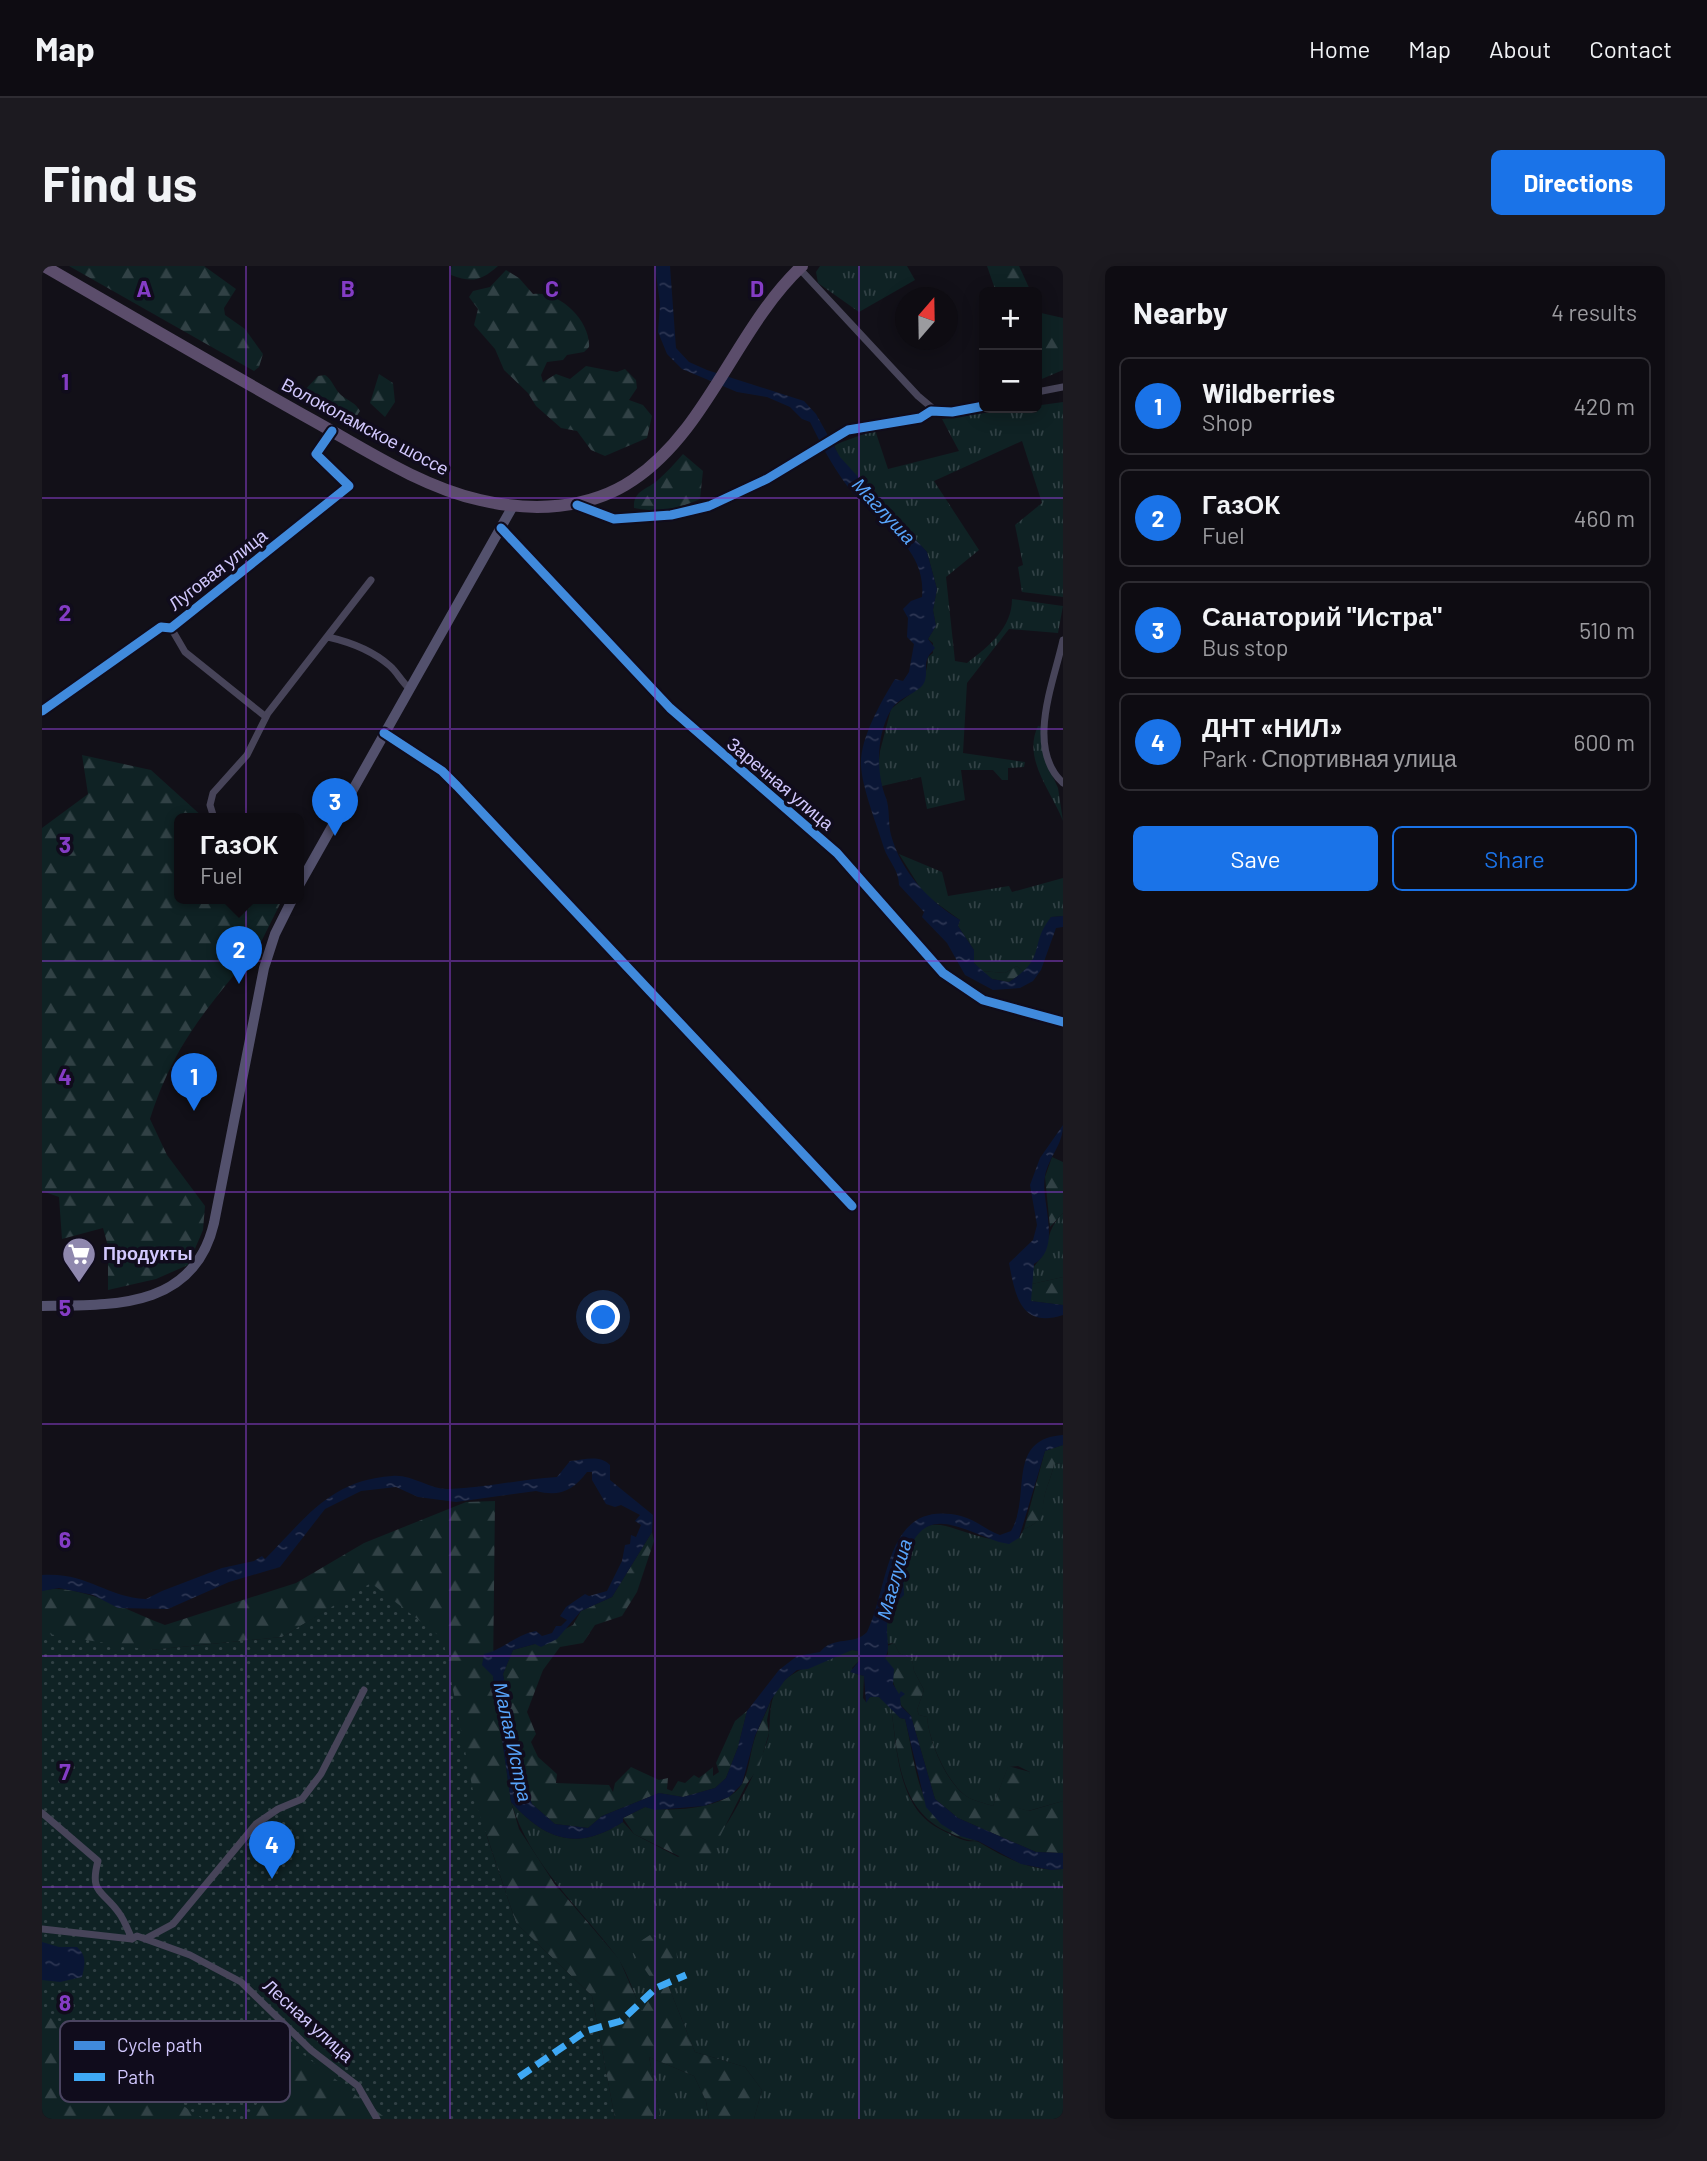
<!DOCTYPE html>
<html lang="en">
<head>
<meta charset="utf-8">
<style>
	:root { --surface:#0e0c12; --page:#1c1a20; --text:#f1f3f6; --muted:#9b9b9f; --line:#2e2c32; --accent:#1a73e8 }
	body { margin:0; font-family:Barlow,sans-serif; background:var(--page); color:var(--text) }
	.controls { position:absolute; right:21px; top:21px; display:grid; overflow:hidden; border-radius:10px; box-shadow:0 4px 18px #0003 }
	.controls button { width:63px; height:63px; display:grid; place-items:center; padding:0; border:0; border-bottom:2px solid var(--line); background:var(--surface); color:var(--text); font:35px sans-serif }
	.compass { position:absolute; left:853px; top:21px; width:63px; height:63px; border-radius:50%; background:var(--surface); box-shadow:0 4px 18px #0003; rotate:20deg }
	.you { position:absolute; left:562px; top:1052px; width:24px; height:24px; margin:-18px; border:5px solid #fff; border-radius:50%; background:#1a73e8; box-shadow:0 0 0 10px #1a73e833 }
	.badge { display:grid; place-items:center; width:46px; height:46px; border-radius:50%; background:var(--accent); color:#fff; font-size:23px; font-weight:700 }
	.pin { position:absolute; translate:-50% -58px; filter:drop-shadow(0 2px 4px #0008) }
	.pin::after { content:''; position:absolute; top:37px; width:24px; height:21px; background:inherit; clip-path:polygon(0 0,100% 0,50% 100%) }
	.popup { position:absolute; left:132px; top:547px; width:130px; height:91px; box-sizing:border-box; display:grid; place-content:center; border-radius:10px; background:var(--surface); filter:drop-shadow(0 2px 5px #0005); font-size:23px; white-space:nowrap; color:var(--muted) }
	.popup b { font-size:26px; color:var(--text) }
	.popup::after { content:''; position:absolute; left:50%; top:100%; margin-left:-14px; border:14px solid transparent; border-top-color:var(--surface) }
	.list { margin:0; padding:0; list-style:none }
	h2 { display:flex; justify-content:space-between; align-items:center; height:91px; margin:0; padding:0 28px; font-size:30px }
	h2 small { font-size:23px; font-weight:400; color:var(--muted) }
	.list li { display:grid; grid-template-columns:46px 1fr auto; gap:21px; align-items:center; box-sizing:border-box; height:98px; margin:0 14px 14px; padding:0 14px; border:2px solid var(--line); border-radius:10px }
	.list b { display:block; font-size:26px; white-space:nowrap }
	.list p { margin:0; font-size:23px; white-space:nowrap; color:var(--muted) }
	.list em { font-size:23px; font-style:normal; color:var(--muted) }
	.actions { display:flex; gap:14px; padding:21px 28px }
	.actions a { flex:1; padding:16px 0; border:2px solid var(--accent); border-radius:10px; text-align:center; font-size:24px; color:var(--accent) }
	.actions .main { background:var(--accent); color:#fff }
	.map { position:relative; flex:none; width:1021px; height:1853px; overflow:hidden; border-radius:10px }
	header { display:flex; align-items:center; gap:42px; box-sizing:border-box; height:98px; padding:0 35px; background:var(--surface); border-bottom:2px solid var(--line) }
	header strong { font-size:33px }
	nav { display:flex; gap:38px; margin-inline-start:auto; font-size:24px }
	.intro { display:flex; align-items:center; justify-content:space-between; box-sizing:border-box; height:168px; padding:0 42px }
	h1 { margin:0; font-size:49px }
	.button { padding:18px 32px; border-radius:10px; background:var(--accent); color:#fff; font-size:24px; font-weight:700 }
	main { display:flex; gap:42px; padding:0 42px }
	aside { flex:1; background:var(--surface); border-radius:10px; box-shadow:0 4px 18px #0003 }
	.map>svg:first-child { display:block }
</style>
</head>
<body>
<header>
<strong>Map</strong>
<nav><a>Home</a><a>Map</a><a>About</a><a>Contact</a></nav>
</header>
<div class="intro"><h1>Find us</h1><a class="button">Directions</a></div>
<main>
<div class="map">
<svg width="1021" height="1853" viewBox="0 0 1021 1853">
	<defs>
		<pattern id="grass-tufts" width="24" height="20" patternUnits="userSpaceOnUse" patternTransform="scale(1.75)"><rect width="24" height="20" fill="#0f2224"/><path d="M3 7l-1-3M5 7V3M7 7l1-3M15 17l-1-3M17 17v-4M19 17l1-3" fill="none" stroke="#314145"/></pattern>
		<pattern id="forest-firs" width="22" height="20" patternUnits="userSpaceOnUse" patternTransform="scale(1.75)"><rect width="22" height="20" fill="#0f2224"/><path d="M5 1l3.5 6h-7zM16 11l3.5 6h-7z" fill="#314145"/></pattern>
		<pattern id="garden-dots" width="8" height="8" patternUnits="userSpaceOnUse" patternTransform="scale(1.75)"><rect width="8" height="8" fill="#0f2224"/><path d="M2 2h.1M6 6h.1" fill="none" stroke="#314145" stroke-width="1.8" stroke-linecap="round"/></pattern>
		<pattern id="water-ripples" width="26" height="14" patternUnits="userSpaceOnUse" patternTransform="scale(1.75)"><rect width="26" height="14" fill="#0a1635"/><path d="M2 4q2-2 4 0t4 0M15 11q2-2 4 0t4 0" fill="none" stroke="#2d3653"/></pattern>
	</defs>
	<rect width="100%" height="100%" fill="#121018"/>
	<path fill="url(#grass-tufts)" d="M778 0H865L873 14 817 46 776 17 774 6Z
		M1021 136V331L980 326 976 301 981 299 973 259 1000 237 980 175 892 215 937 284 904 311 913 395 925 397C947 380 970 362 970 333L1021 340 1016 367 967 363 925 417 921 487 983 496 982 501 966 502V514H960L951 504H919L923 534 885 543 879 511 840 520 836 503 838 485 849 443C872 424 884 423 886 391L891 387V377L886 373 894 360 891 344 895 323 885 286 797 191 792 179 833 164 846 203 917 185 900 153Z
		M996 460 1000 461 1001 489 1016 522 1021 555C1010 526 980 493 996 460Z
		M857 588 900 606 906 630 967 620 970 626 1021 612V650L1009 651C1001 667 995 697 982 706L975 700 963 707 940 705 932 697V684L916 660 918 654 882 628Z
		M1021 947V1011L990 1018C984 1000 1001 996 1004 982 1008 966 1009 960 1021 947Z
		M1021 1197V1535L986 1545 972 1541 988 1506 976 1500 966 1501 951 1540C943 1537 931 1535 924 1530 904 1515 887 1475 885 1451L877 1449 875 1444 882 1424 872 1405 870 1393 857 1387 852 1377 846 1378C840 1360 847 1343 861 1329V1309L865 1299H862C880 1238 899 1262 944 1272 954 1274 967 1272 977 1272L982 1263C1000 1256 999 1250 1002 1232 1004 1221 1010 1210 1012 1198Z
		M810 1384 816 1385 818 1394 810 1402 814 1408 822 1410 821 1432 824 1436 828 1431H837L849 1441C855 1481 855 1540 896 1562 904 1566 916 1573 925 1575 931 1576 935 1574 940 1578 965 1593 992 1606 1021 1603V1853H712L720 1824 703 1801 653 1786 626 1719 615 1721 600 1746C592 1728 586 1707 575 1691 537 1640 488 1599 469 1536 504 1575 536 1585 581 1556L592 1568 636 1591C649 1583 671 1575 681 1563 692 1550 726 1483 727 1467 729 1448 726 1428 743 1414 758 1401 789 1391 810 1384Z
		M607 1791 652 1810 664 1835 667 1853H615L618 1848Z"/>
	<path fill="url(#forest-firs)" d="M27 0H162L194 23 182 42 183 49 203 63 221 88 217 101 212 105Z
		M411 0H456C439 15 430 17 409 9L408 1Z
		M945 0H977L989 26H954Z
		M464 4 477 12 491 28C517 24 549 55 547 81L542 86 525 89 521 94 505 96 499 109 501 116 514 108 528 113 544 100 575 106 583 103 594 114 595 122 587 134 601 139 610 150 605 172 563 190 549 184 535 165 519 162 494 140 486 127 462 104 453 83 432 59 436 43 427 31 431 25 448 21Z
		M995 38 999 47 1021 52V104L995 115Z
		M337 108 351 117 353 136 343 151 328 137Z
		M283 109C291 114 292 123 299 129 306 135 313 136 318 145L308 160 262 134 260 127 276 110Z
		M641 188 661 205 658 233C636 243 616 247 592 242 591 224 605 224 616 214 625 206 633 197 641 188Z
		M40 489 109 504 162 552H138V632H241L211 692 201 698C157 752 130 785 108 853L125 889 163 940 161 964 146 999 114 1013 66 1024V980L61 962 20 973 17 931 0 925V562L46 528Z
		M975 700 982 706 967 716 950 713 940 705 963 707Z
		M1010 891 1021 896V947L1008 961 1003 911Z
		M1021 1011V1039L988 1035 990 1018Z
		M1021 1179V1197L1012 1198C1010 1210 1004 1221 1002 1233 1000 1250 1000 1256 982 1263L1003 1185Z
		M453 1235 451 1410 469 1536 477 1563 512 1617 577 1693 600 1745 615 1721 588 1682 608 1669 634 1679 636 1706 626 1719 653 1786 703 1801 720 1824 712 1853H667L664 1835 652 1810 607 1791 618 1848 615 1853H573L550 1730 474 1657 445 1570 329 1318 240 1371 108 1384 0 1448V1325C33 1315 90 1347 123 1359L254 1317 322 1277 424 1236Z
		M610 1266 612 1275 595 1326 580 1350 553 1359 541 1377 518 1381 501 1404 485 1446 494 1468 489 1476 496 1491 515 1508 514 1517 567 1519 571 1526 573 1517 589 1501 617 1514 626 1512 625 1523 630 1525 636 1515 643 1517 652 1509 657 1512 671 1501V1510L677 1506 674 1497 693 1455 705 1445 696 1481 684 1512 673 1522 641 1531 617 1527 560 1550 546 1562 513 1558 490 1538 482 1517 461 1408 471 1384 493 1378 531 1359 539 1345 570 1331Z
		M852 1377 857 1387 870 1392 872 1405 882 1424 875 1444 877 1449 885 1451C887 1475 903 1515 924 1530 931 1535 943 1537 951 1540L966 1500 988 1506 981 1532 973 1541 987 1545 1021 1535V1587L994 1586 916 1552 893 1533 869 1450 859 1439 843 1392 846 1388 845 1380Z
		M729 1434 725 1454 727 1467 717 1501 704 1519 664 1598H653L592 1568 581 1552 603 1541C627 1547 686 1543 700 1518 707 1506 708 1488 712 1475 716 1461 724 1448 729 1434Z
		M849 1441 858 1452 863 1453C876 1506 873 1558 936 1575 925 1575 917 1571 906 1566 856 1544 856 1488 849 1441Z
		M108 1697 391 1853H0V1737Z"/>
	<path fill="url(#garden-dots)" d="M329 1317 401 1373 433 1535 474 1657 550 1730 573 1853H345L249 1779 206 1853H161L0 1746V1367L108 1384 240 1371Z"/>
	<path fill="url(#water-ripples)" d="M613 0H628L634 82 647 96 665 104 762 135 774 148 798 191 885 286 895 323 891 344 894 360 886 373 893 382C891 385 888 387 886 391 881 400 888 412 879 421 870 429 855 433 849 444 834 469 834 507 844 532 848 543 846 557 849 569 859 606 887 635 918 654L916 660 932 684V697L950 713 967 716C1006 691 986 680 1009 651L1021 650V661L1014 662 999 704 991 715 978 722 951 724 923 709 905 677 880 651 882 646 857 619C857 603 845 594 841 579 834 556 820 522 819 499 818 472 839 436 853 413L861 415 867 406 872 378 865 371 866 352 861 343 869 335 880 331C885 279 834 257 806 221 790 200 779 178 768 156L760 153 748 141 725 131 695 126 640 103 625 88 616 66 618 38Z
		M1021 859C1021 879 1007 890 1003 910 998 936 1021 981 992 998L989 1035 1021 1039V1049C978 1063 973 1028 967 997L991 974 995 959 988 919 998 892Z
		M1021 1169V1179L1003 1185 977 1272 967 1278 957 1276C911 1260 880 1236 862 1298H865L861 1309 862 1329C832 1356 853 1376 843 1392L852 1403 851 1418 857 1428 859 1425 863 1428 858 1432 859 1440 869 1450 893 1533 916 1552 994 1586 1021 1587V1603L1009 1604 979 1598 936 1575 918 1570 899 1558 884 1541 863 1453 858 1452 837 1431H828L824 1437 822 1410 808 1406 818 1394 816 1385 810 1384 766 1403 755 1404 743 1414 729 1434 713 1470 700 1518 687 1531 662 1540 613 1544 603 1541 581 1552V1556C536 1585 504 1575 469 1536L451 1410 440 1399 442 1388C462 1383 473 1369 494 1365L500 1370 510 1367 514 1360H519L525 1354 518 1350 524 1341 543 1328 547 1330 565 1325 580 1295 583 1279 588 1278 589 1269 594 1271 599 1259 593 1255 598 1249 579 1239 573 1241 564 1238 550 1214V1206H545C531 1225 517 1231 494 1225L414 1236 376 1231 354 1221 319 1225 283 1243 238 1301 187 1316 126 1343 76 1342 51 1329 17 1322 0 1325V1309C46 1306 63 1331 104 1333L120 1325 180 1302 212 1295 220 1290 223 1293C263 1253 288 1214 350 1210 370 1208 388 1224 407 1223 443 1222 479 1213 515 1211L528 1195C542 1194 557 1188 568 1199V1214L611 1249 610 1266 570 1331 539 1345 515 1373 499 1381 493 1378 471 1384 461 1408 481 1515 490 1538 513 1558 546 1562 560 1550 617 1527 641 1531 673 1522 684 1512 696 1481 705 1445 737 1404 755 1390 778 1386C792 1369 812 1380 825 1366 848 1319 842 1232 919 1250 934 1254 944 1264 958 1269L969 1265C990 1230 963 1173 1021 1169Z
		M0 1676 17 1681H35C45 1690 43 1698 40 1711L18 1716 0 1714Z"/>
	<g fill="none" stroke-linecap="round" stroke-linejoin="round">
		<path stroke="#474459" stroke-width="7" d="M756 1 876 130 895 146
			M995 126 1021 121
			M535 239 572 253 629 249 667 240 725 213 806 164 878 152 889 145 910 146 942 140
			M459 262 628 442 795 587 901 707 941 734 1021 756
			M129 362 143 386 224 451
			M286 371C308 376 330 384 348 400 355 406 359 415 367 422
			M1021 374C1012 416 983 482 1021 517
			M0 445 119 361 129 362 307 220 274 188 290 165
			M342 467 400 505 415 520 810 940
			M172 552 168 539 171 527 205 489 226 447 329 314
			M0 1547 56 1595C47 1628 61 1624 77 1647 83 1655 86 1665 90 1673
			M0 1663 90 1673 95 1670 148 1689 199 1716 269 1784 316 1820 335 1853
			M103 1673 131 1658 214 1558 236 1543 260 1533 279 1508 322 1424"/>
		<path stroke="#53516d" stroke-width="10" d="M256 621 471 240
			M0 1040C72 1039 152 1043 172 957L222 702 233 668 251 632"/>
		<path stroke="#5b4d6b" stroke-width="12" d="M2 0C92 52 181 104 272 155 324 184 380 221 438 234 489 246 547 244 591 214 666 164 694 62 760 0"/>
		<path stroke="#3fa9f5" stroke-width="7" stroke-dasharray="14 7" stroke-linecap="butt" d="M477 1811 544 1765 579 1755 614 1722 644 1709"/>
		<g stroke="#100c1c" stroke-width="13">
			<path id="cycleway" d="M535 239 572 253 629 249 667 240 725 213 806 164 878 152 889 145 910 146 942 140
				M459 262 628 442 795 587 901 707 941 734 1021 756
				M0 445 119 361 129 362 307 220 274 188 290 165
				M342 467 400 505 415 520 810 940"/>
		</g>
		<use href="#cycleway" stroke="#408adc" stroke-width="9"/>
	</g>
	<path fill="none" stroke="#843cc5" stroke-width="2" stroke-opacity="0.55" d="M204 0V1853M408 0V1853M613 0V1853M817 0V1853M0 232H1021M0 463H1021M0 695H1021M0 926H1021M0 1158H1021M0 1390H1021M0 1621H1021"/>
	<defs>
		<g id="supermarket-pin" transform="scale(1.75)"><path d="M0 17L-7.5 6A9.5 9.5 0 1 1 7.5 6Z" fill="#8f88ae" stroke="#100c1c"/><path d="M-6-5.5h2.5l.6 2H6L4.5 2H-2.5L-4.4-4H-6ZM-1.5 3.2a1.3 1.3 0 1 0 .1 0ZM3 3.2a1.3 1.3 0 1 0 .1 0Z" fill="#fff"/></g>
	</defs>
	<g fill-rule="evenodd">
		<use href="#supermarket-pin" x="37" y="988"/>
	</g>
	<g text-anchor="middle" stroke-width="7" stroke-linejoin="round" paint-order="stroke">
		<g font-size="18" fill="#d2c8fe" stroke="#100c1c">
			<text transform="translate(323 161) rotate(28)" y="6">Волоколамское шоссе</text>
			<text transform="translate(176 304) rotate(-38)" y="6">Луговая улица</text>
			<text transform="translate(738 518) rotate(40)" y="6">Заречная улица</text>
			<text transform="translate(266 1755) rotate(42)" y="6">Лесная улица</text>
		</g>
		<g font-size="18" font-weight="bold" fill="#d2c8fe" stroke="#100c1c" text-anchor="start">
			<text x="61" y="994">Продукты</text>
		</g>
		<g font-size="19" font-style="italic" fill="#58a5fc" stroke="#100c1c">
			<text transform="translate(842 245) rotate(47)" y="7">Маглуша</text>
			<text transform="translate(852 1313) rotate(-74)" y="7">Маглуша</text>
			<text transform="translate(471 1476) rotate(78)" y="7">Малая Истра</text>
		</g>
	</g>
	<rect x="18" y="1755" width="230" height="81" rx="10" fill="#100c1c" stroke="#4a4460" stroke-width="2"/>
	<rect x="32" y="1775" width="31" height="9" fill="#408adc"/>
	<rect x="32" y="1807" width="31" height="8" fill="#3fa9f5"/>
	<g font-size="19" fill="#d2c8fe">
		<text x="75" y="1786">Cycle path</text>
		<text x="75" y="1818">Path</text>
	</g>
	<g font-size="23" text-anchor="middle" font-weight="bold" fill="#843cc5" stroke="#100c1c" stroke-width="7" stroke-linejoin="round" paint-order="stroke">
		<text x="102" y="31">A</text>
		<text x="306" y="31">B</text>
		<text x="510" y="31">C</text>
		<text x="715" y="31">D</text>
		<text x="23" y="124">1</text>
		<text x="23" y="355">2</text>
		<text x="23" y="587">3</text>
		<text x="23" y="819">4</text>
		<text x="23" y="1050">5</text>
		<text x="23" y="1282">6</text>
		<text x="23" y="1514">7</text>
		<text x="23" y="1745">8</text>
	</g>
</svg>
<div class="controls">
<button>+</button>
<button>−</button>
</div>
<svg class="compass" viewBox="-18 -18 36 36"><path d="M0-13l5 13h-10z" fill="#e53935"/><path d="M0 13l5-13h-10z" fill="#9b9b9f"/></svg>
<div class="you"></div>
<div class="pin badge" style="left:152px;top:845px">1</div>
<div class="pin badge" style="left:197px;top:718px">2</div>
<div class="popup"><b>ГазОК</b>Fuel</div>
<div class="pin badge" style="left:293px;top:570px">3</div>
<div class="pin badge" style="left:230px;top:1613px">4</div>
</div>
<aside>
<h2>Nearby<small>4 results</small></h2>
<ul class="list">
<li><span class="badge">1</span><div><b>Wildberries</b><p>Shop</p></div><em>420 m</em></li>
<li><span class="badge">2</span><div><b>ГазОК</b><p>Fuel</p></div><em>460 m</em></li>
<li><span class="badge">3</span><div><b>Санаторий &quot;Истра&quot;</b><p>Bus stop</p></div><em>510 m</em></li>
<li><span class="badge">4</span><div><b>ДНТ «НИЛ»</b><p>Park · Спортивная улица</p></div><em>600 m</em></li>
</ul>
<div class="actions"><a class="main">Save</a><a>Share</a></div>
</aside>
</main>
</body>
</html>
